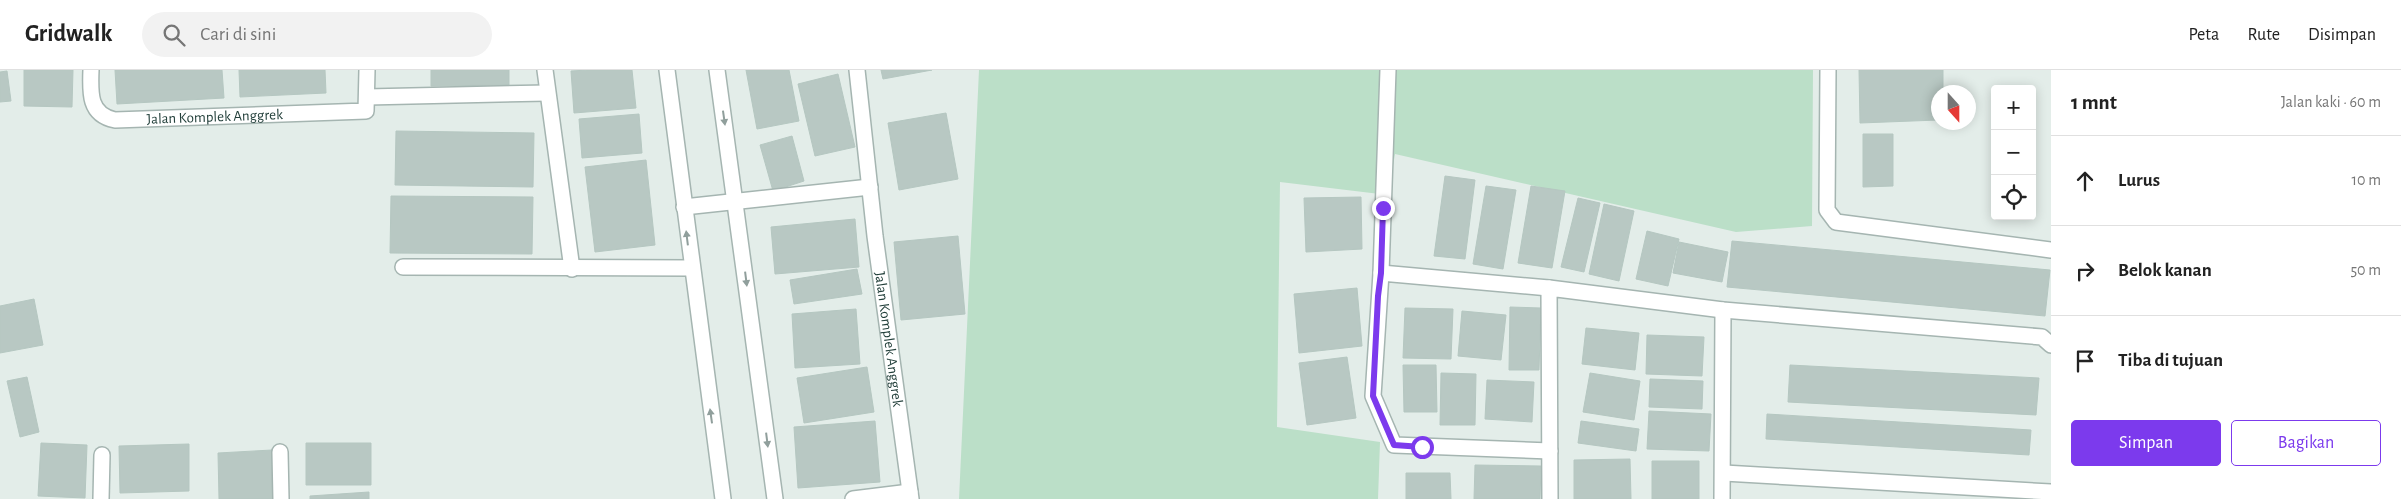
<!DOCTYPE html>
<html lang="id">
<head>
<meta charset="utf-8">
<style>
	:root { --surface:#fff; --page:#f2f2f2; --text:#222; --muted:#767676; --line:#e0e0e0; --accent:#7c3aed }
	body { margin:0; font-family:"Alegreya Sans",sans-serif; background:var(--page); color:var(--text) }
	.controls { position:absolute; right:15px; top:15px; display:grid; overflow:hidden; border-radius:5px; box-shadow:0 2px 12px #0003 }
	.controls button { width:45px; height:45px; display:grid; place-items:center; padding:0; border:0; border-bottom:1px solid var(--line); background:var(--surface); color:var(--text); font:25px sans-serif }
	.compass { position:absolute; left:1931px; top:15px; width:45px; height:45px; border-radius:50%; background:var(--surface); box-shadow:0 2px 12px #0003; rotate:159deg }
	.stop { position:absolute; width:15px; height:15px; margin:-11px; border:4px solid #7c3aed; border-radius:50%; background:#fff }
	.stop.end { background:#7c3aed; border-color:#fff; box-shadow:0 1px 5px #0008 }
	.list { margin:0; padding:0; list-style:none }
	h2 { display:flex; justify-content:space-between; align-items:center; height:65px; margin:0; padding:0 20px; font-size:21px }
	h2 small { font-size:16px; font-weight:400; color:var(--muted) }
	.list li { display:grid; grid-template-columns:32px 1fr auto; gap:15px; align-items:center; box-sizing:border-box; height:90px; padding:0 20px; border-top:1px solid var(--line) }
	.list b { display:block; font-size:19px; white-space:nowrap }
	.list em { font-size:16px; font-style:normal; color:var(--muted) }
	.actions { display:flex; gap:10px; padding:15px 20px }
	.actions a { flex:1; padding:11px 0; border:1px solid var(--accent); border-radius:5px; text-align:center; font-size:18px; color:var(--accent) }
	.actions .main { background:var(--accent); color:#fff }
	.icon { flex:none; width:28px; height:28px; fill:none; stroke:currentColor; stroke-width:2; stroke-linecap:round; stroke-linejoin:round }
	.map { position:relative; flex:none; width:2051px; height:429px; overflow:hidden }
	header { display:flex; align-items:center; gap:30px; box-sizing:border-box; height:70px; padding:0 25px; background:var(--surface); border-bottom:1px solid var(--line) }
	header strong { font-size:24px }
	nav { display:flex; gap:28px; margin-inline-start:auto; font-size:18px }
	.search { width:350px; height:45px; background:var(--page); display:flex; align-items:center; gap:12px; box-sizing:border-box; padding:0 18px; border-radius:28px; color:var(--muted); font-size:19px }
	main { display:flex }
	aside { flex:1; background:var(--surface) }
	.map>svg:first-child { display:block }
</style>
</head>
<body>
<header>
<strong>Gridwalk</strong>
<div class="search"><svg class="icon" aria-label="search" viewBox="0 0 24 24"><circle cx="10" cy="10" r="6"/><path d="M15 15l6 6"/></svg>Cari di sini</div>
<nav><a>Peta</a><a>Rute</a><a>Disimpan</a></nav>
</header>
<main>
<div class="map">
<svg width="2051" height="429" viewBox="0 0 2051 429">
	<rect width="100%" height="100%" fill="#e3ede9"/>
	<path fill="#bbdfc8" d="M979 0H1813L1812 156 1736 162 1395 84 1388 125 1280 112 1277 357 1380 372 1378 429H959Z"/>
	<path fill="#b8c8c3" stroke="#b5c7c1" d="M24 0H73L72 37 24 36Z
		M115 0H222L224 28 117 34Z
		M239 0H325L326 23 240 27Z
		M431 0H509V15L431 16Z
		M588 0H632L636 38 574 43 571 1Z
		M746 0H789L799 51 757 59Z
		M881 0H932L883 9Z
		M1859 0H1943V22H1938V50L1860 53Z
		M7 1 11 31 0 32V2Z
		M838 4 855 77 815 86 798 14Z
		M946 43 958 109 899 120 888 53Z
		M639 44 642 83 582 88 579 49Z
		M396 61 534 63 533 117 395 115Z
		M1863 64H1893V116L1863 117Z
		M792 66 804 111 773 121 760 75Z
		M646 90 655 175 595 182 585 97Z
		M1445 106 1475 110 1465 189 1434 186Z
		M1486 116 1516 120 1503 199 1473 194Z
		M1531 116 1565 121 1552 198 1518 193Z
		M391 126 533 127 532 184 390 183Z
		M1361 127 1362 179 1306 182 1304 128Z
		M1578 128 1600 133 1584 202 1561 197Z
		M1604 134 1634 141 1619 211 1589 204Z
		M855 149 859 197 775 204 771 157Z
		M1647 161 1679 169 1668 216 1636 209Z
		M958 166 965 244 901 250 894 172Z
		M1732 171 2050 200 2045 246 1727 217Z
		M1679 172 1728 182 1722 212 1673 203Z
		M857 199 862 224 794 234 790 210Z
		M1357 218 1362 276 1299 283 1294 224Z
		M34 229 43 275 0 283V236Z
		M1510 237 1541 238 1539 300H1509Z
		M1405 238 1453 239 1451 289 1403 288Z
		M856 239 860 294 795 298 792 244Z
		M1462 241 1506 245 1501 290 1458 286Z
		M1586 258 1639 263 1635 300 1582 294Z
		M1647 265 1704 267 1702 306 1646 304Z
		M1347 287 1356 348 1307 355 1299 293Z
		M1403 295H1436L1437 342H1404Z
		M1790 295 2039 308 2036 345 1788 332Z
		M867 297 874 342 804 353 797 308Z
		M1441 303 1476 304 1475 355H1440Z
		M1590 303 1640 311 1634 350 1583 342Z
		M27 307 39 362 20 367 7 311Z
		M1650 309 1703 311 1702 339 1649 337Z
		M1487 310 1534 312 1532 352 1485 349Z
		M1649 341 1711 344 1709 381 1647 379Z
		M1767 344 2031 360 2029 385 1766 369Z
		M875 351 880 412 798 418 794 357Z
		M1581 351 1639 359 1636 381 1578 373Z
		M41 373 87 375 85 428 38 426Z
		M306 373H371V415H306Z
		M189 374V421L120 423 119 376Z
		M272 380 274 429H219L218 383Z
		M1630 389 1631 429H1574V390Z
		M1652 391H1699V429H1652Z
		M1475 395 1541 396 1540 429H1474Z
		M1406 403H1450L1451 429H1406Z
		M369 422V429H310V426Z"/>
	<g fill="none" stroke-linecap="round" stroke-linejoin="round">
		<g stroke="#a5b5b1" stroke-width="18">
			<g id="minor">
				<path id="s1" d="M91 0C90 23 89 45 115 50L366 41 367 0"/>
				<path d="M545 0 572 199"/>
				<path d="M667 0 723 429"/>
				<path d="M717 0 775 429"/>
				<path id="s2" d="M857 0 875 166 911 429"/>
				<path d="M1828 0 1827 140 1836 152 2051 180"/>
				<path d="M367 27 547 23"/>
				<path d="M684 137 870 117"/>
				<path d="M403 197 691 198"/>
				<path d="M1381 203 1388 0"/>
				<path d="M1549 218 1381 203 1373 326 1394 375 1550 381"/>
				<path d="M280 382 281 429"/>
				<path d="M1724 403 2051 422"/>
				<path d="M101 429 102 385"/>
				<path d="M853 429 910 422"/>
				<path d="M1550 429 1549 218 1723 240 2042 267 2051 275"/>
				<path d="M1722 429 1723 240"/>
			</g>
		</g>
		<use href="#minor" stroke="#fff" stroke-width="15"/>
	</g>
	<defs><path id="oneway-solid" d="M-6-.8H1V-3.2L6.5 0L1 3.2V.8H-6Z" transform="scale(1.25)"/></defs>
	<g fill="#909f9c">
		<use href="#oneway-solid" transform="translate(724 48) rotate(82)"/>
		<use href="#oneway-solid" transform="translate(687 168) rotate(-97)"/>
		<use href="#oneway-solid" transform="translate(746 209) rotate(83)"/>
		<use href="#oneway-solid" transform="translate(711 346) rotate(-98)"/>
		<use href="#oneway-solid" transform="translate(767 370) rotate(83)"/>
	</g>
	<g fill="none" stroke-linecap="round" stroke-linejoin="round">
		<path stroke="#7c3aed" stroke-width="6" d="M1383 138 1381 203 1378 226 1373 326 1394 375 1422 377"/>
	</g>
	<g text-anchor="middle" stroke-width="4.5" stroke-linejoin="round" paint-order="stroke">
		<g font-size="15" fill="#223f3a" stroke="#f3f9f7">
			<text dy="5" stroke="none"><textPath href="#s1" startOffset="162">Jalan Komplek Anggrek</textPath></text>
			<text dy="5" stroke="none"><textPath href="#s2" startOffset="271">Jalan Komplek Anggrek</textPath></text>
		</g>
	</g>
</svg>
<div class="controls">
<button>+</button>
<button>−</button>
<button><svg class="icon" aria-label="locate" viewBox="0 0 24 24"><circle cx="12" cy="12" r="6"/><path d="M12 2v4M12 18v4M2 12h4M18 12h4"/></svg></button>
</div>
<svg class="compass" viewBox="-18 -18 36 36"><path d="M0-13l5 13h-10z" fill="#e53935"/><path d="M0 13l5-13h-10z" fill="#767676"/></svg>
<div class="stop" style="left:1422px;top:377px"></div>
<div class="stop end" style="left:1383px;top:138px"></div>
</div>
<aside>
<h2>1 mnt<small>Jalan kaki · 60 m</small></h2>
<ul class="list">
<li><svg class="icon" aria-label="ahead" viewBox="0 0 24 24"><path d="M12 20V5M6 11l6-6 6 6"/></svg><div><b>Lurus</b></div><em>10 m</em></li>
<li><svg class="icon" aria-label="right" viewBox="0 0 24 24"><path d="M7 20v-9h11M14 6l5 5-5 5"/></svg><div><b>Belok kanan</b></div><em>50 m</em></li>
<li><svg class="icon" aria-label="arrive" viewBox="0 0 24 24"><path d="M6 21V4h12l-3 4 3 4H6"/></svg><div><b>Tiba di tujuan</b></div></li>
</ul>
<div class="actions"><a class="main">Simpan</a><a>Bagikan</a></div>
</aside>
</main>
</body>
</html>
